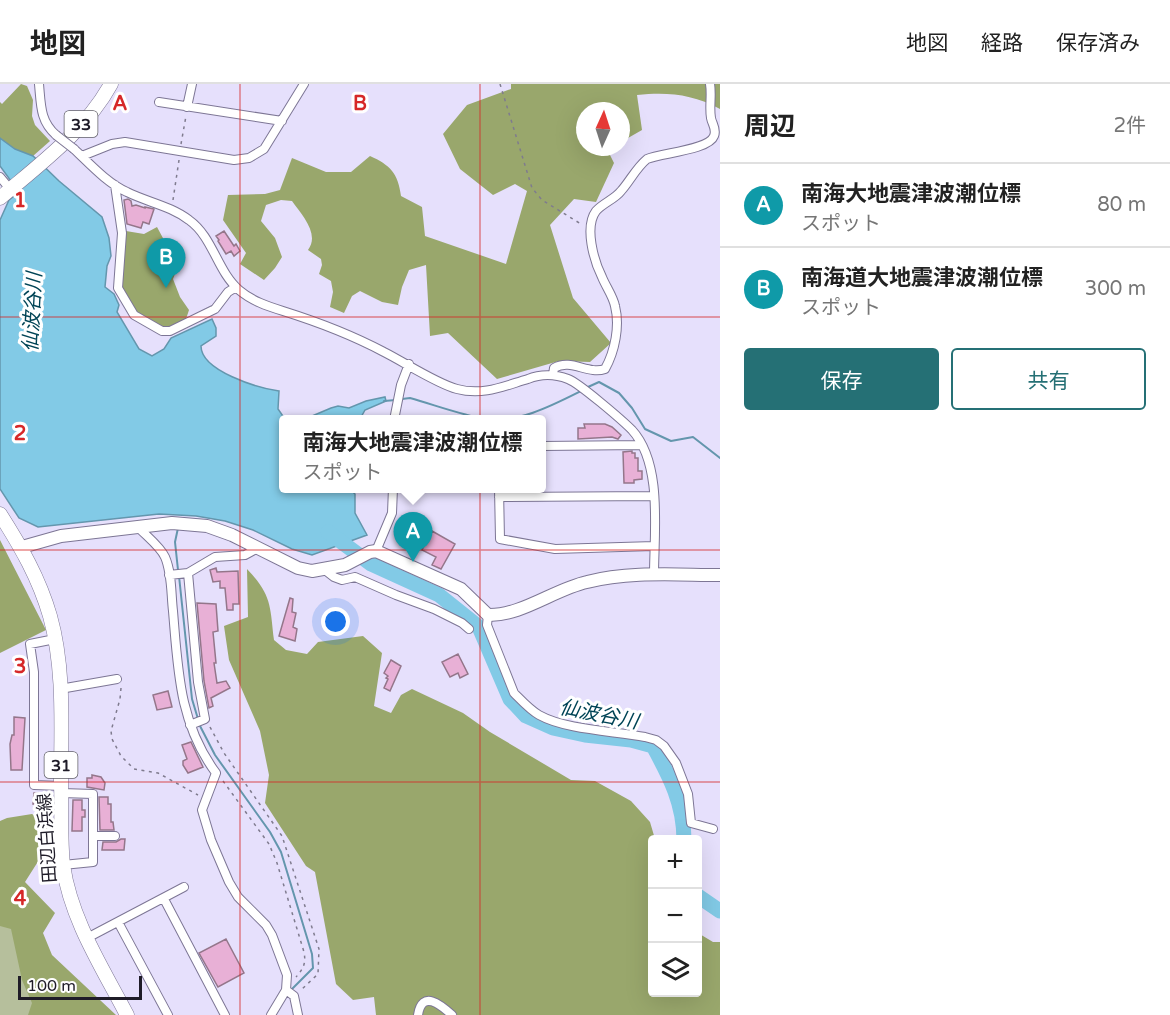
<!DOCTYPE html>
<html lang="ja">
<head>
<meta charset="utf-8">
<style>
	:root { --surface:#fff; --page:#f2f2f2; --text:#222; --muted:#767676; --line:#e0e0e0; --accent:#257075 }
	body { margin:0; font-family:"Varela Round","Noto Sans JP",sans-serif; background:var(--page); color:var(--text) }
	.controls { position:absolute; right:18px; bottom:18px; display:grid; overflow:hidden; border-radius:6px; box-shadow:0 6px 24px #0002 }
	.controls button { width:54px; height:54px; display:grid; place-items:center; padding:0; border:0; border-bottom:2px solid var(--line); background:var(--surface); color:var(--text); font:30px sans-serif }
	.compass { position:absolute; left:576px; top:18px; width:54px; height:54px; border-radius:50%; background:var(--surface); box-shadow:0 6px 24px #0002; rotate:3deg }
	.scale { position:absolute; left:18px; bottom:15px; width:124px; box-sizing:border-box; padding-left:6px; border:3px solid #1f1c28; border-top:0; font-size:16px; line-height:21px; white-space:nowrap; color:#1f1c28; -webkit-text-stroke:4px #fff; paint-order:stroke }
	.you { position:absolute; left:336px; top:538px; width:21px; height:21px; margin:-15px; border:4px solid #fff; border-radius:50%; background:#1a73e8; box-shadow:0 0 0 9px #1a73e833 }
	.badge { display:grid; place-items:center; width:39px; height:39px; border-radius:50%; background:var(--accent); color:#fff; font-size:20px; font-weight:700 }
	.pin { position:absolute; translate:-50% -50px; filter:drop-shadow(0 2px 3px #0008) }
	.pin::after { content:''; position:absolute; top:32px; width:21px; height:18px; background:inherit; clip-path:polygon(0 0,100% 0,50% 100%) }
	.popup { position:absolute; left:279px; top:331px; width:267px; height:78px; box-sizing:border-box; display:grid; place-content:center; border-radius:6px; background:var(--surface); filter:drop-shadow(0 2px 4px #0005); font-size:20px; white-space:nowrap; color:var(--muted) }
	.popup b { font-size:22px; color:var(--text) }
	.popup::after { content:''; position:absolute; left:50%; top:100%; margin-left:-12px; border:12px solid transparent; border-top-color:var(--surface) }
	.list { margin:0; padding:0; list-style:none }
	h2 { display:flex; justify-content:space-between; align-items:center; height:78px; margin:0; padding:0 24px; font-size:26px }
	h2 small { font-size:20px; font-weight:400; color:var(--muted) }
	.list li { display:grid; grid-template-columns:39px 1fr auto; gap:18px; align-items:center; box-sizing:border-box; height:84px; padding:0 24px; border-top:2px solid var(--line) }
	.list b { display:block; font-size:22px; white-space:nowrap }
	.list p { margin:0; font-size:20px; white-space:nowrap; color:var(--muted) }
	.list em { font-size:20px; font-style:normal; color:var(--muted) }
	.actions { display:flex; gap:12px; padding:18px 24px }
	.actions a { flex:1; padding:14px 0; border:2px solid var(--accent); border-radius:6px; text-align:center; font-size:21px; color:var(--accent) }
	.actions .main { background:var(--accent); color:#fff }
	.icon { flex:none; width:33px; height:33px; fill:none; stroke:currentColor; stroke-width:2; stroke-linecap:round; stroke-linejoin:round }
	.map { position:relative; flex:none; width:720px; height:931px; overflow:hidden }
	header { display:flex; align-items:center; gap:36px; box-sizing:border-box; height:84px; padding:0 30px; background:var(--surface); border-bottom:2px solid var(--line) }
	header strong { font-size:28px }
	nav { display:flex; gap:33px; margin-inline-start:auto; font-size:21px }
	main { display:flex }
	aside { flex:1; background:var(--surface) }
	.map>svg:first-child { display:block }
</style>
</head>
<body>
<header>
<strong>地図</strong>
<nav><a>地図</a><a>経路</a><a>保存済み</a></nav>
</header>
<main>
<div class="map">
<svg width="720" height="931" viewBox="0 0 720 931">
	<rect width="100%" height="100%" fill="#e6e0fc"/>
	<path fill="#b6bf9c" d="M0 813 43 931H0Z"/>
	<path fill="#99a76c" d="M21 0 27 2 33 16 32 32 35 41 50 57 33 72 15 65 0 54V18L2 20Z
		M511 0H720V25C692 10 668 8 637 11L642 46 621 58V27H585V63H611L607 65 614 79 596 118 574 115 550 141 573 214 611 259 590 278 559 277 497 295 448 249 430 252 426 181 409 186 402 203 398 221 382 218 360 207 352 212 344 229 330 223 333 208 331 197 319 190 322 181 321 175 308 166C320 150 302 131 292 117L281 116 266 121 261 137 275 154 282 173 275 184 264 196 240 180 246 169 223 136 228 111 265 110 280 106 292 74 326 88H351L370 72C390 81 398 89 401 112L422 123 425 152 506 180 527 107 515 100 493 111 460 85 443 50 467 21 511 5Z
		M157 143 178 182 173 195 180 213 189 226 185 238 168 243H160L138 230 121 205 126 147 144 150Z
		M0 456 46 546 0 569Z
		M247 485C272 511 270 522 274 556L286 566 307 570 318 558 363 552 382 569 374 622 391 629 401 611 412 605 463 629 490 648 571 696 595 697 631 717 650 738 655 755 652 756V908H698V849L713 858H720V931H376L374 913 353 916 336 900 315 788 306 782 265 719 269 691 260 647 229 576 224 542 248 533Z
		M32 730 48 741 39 776 25 798 55 829 43 849 52 871 116 931H28L32 919 22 896 11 845 0 842V737L7 734Z"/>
	<path fill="#82cae6" stroke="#6496ad" stroke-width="1.5" d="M0 54 15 65 33 72 59 97 102 133 109 154 111 172 107 182 105 203 114 210 119 221 117 228 139 265 152 272 164 265 171 254 212 235 216 244V252L201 262C201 287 258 304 279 307L278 325 285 335 284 404 349 405 355 410V429L367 451 312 471 292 465 253 446 225 437 196 432 159 430 38 443 19 434 0 405V136L9 116 19 108 0 82Z
		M385 313 386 317 365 326 360 335H305L331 324 338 322 349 324 366 317Z"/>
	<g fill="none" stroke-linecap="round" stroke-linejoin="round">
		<path stroke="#6496ad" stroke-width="2" d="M588 303 599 298 619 309 632 324 645 345 671 357 693 353 720 374
			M402 315 410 314C435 321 461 331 486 335 518 340 555 320 583 306
			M384 317 396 316
			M178 444 175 458 178 486
			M179 492 192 615 198 635
			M199 640 215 671 270 748 281 768 312 870 313 884 291 906"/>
		<path stroke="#82cae6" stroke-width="15" d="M328 448 371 480 439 511 479 543 510 615 526 632 553 644 585 651 631 656 653 662C670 693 684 720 684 756
			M698 812 720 827"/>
	</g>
	<path fill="#e8b0d6" stroke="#94768a" stroke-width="1.5" d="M128 115 131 117 132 122 136 121 145 124V123L154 125 149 140 143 138 141 144 127 140 124 116Z
		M224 147 234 162 236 160 240 167 234 172 231 167 226 170 218 157 219 156 216 152Z
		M584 340H605L612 343 621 351 618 355 612 353 578 355V344H585Z
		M632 367V369H635V374H638V387H642V395L634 396V399H624L623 368Z
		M432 447 455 460 441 485 432 481 436 473 422 466Z
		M216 484 217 488 238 487 239 520H233V526H227L225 504H220V497L213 498 210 486Z
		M290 514 293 515 292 528 296 529 293 543 297 545 295 557 279 552Z
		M197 519 216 520 218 547 213 548 216 579H214L217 599 226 597 230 604 211 614 213 622 209 624 204 597Z
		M458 570 468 590 460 594 458 589 450 593 442 578Z
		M391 576 401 582 390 607 384 604 388 595 386 594 388 592 384 589Z
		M168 607 172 623 157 626 153 611Z
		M14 633 25 634 22 686H11L10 660 12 651H14Z
		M191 658 203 683 188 689 183 681V677L187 675 182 661Z
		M92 691 101 693 105 699 104 706 87 703V694H92Z
		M34 709H42V713H51V727H43V724H37V720H33Z
		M99 713H108V720H111V738H113L114 746H100Z
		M73 716H82V726H85V733H82V747H72Z
		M121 755H125L124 766H102L103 758H116Z
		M226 855 244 889 218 903 199 869Z"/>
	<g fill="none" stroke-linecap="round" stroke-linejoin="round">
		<g stroke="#7d7695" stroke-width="10">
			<path id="street" d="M39 0C41 21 40 37 56 51
				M159 18 282 37
				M187 23 192 0
				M74 65C90 80 107 99 127 108 147 118 171 122 189 136 213 153 217 187 239 206 252 217 267 222 283 227 318 238 352 251 384 268 404 278 437 300 457 305 483 312 504 302 528 295 540 290 555 290 568 295 579 299 622 336 632 346 663 380 654 448 654 491
				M82 72 112 60 125 58 234 76 249 74 264 65 304 0
				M0 93 10 105
				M115 101 122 149 118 204 134 231 162 247H170L215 225 228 208 236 203
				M553 291 554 284C571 274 588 291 605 285 615 267 620 242 615 222 613 212 606 203 602 193 594 177 584 143 596 127 603 119 615 115 621 107 630 97 636 84 647 75 661 69 709 66 714 52 717 45 712 40 711 34 709 23 712 11 710 0
				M394 336 401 301 409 280
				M542 362 642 361
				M499 404 500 455 555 465 654 462
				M499 413 653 412
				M137 442C145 451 160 462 165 473 172 489 171 510 173 527 178 586 179 639 216 689L202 726 211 756 229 798 238 813 266 841 272 851 287 891 286 906 271 931
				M376 467 392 429 393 404
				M325 486 334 493 342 496 355 493 396 511 434 525 462 539 469 545
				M188 489 198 598 205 635 190 641
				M169 491 188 489 215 473 245 471 258 464
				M488 531 487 541 514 609C522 617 530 626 539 631 566 646 614 647 645 653L656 656 664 662 676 679 688 710 691 739 713 745
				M55 555 30 560 34 588V701L62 702
				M60 605 117 595
				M62 709 93 710V778L63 781
				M93 752H115
				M164 815 225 931
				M118 838 168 931
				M87 854 184 803
				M286 906 294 912 298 931
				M418 931C422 905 441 921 452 931"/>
		</g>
		<g stroke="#7d7695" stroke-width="14">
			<path id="secondary" d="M22 463 61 452 172 439 207 442 232 451 298 484 312 487 345 481 370 468 376 467 461 505 488 531C521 532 555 505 587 498 630 487 677 491 720 491"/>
		</g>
		<g stroke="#7d7695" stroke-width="15">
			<path id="primary" d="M0 114C40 80 86 46 111 0
				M0 430C21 463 39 494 50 532 65 585 61 644 61 699 62 727 60 754 63 781 71 836 102 883 127 931"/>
		</g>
		<path stroke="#7f7b8e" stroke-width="1.5" stroke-dasharray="3 4.5" stroke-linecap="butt" d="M500 0 532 104 542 116 581 140
			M181 60 186 32
			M173 116 179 76
			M121 604 120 615 111 647 112 655 121 672 134 685 158 689 198 711
			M210 643 224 669 282 752 319 865 318 890 301 906
			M223 697 269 760 277 779 304 868C306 879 304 884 296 893"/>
		<use href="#street" stroke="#fff" stroke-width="8"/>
		<use href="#secondary" stroke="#fff" stroke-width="12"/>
		<use href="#primary" stroke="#fff" stroke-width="14"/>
		<g stroke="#7d7695" stroke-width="10" stroke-linecap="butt">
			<path id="street-bridge" d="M56 51 74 65"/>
		</g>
		<use href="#street-bridge" stroke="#fff" stroke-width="8"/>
	</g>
	<path fill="none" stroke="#d62828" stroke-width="1.5" stroke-opacity="0.55" d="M240 0V931M480 0V931M0 233H720M0 466H720M0 698H720"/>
	<g text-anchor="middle" stroke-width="6" stroke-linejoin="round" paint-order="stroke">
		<g fill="#fff" stroke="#626068" stroke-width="1.5">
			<rect x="64.5" y="27" width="33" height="26" rx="4.5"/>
			<rect x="44.5" y="668" width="33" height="26" rx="4.5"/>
		</g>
		<g font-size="16" font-weight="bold" fill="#1f1c28">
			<text x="81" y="46">33</text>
			<text x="61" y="687">31</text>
		</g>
		<g font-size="18" fill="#1f1c28" stroke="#fff">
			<text transform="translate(47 754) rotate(-94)" y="6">田辺白浜線</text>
		</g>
		<g font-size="20" font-style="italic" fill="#004456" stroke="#fff">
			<text transform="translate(32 228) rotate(-87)" y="7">仙波谷川</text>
			<text transform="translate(599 630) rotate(11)" y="7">仙波谷川</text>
		</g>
	</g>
	<g font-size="20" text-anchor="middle" font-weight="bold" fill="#d62828" stroke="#fff" stroke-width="6" stroke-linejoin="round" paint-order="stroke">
		<text x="120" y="26">A</text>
		<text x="360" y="26">B</text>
		<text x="20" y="123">1</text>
		<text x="20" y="356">2</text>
		<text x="20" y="589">3</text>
		<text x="20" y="821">4</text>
	</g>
</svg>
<div class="controls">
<button>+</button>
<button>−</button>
<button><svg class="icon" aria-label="layers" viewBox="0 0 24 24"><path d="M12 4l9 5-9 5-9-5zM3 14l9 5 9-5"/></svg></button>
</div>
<svg class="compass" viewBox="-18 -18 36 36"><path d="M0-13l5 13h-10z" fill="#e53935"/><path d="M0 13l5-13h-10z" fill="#767676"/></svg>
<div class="scale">100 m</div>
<div class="you"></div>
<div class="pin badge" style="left:413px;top:478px;background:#0f9aa8">A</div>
<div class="popup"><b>南海大地震津波潮位標</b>スポット</div>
<div class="pin badge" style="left:166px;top:204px;background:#0f9aa8">B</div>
</div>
<aside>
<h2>周辺<small>2件</small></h2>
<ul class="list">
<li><span class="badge" style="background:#0f9aa8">A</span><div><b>南海大地震津波潮位標</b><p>スポット</p></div><em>80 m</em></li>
<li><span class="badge" style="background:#0f9aa8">B</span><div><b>南海道大地震津波潮位標</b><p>スポット</p></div><em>300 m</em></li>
</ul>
<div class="actions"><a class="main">保存</a><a>共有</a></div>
</aside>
</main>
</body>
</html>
